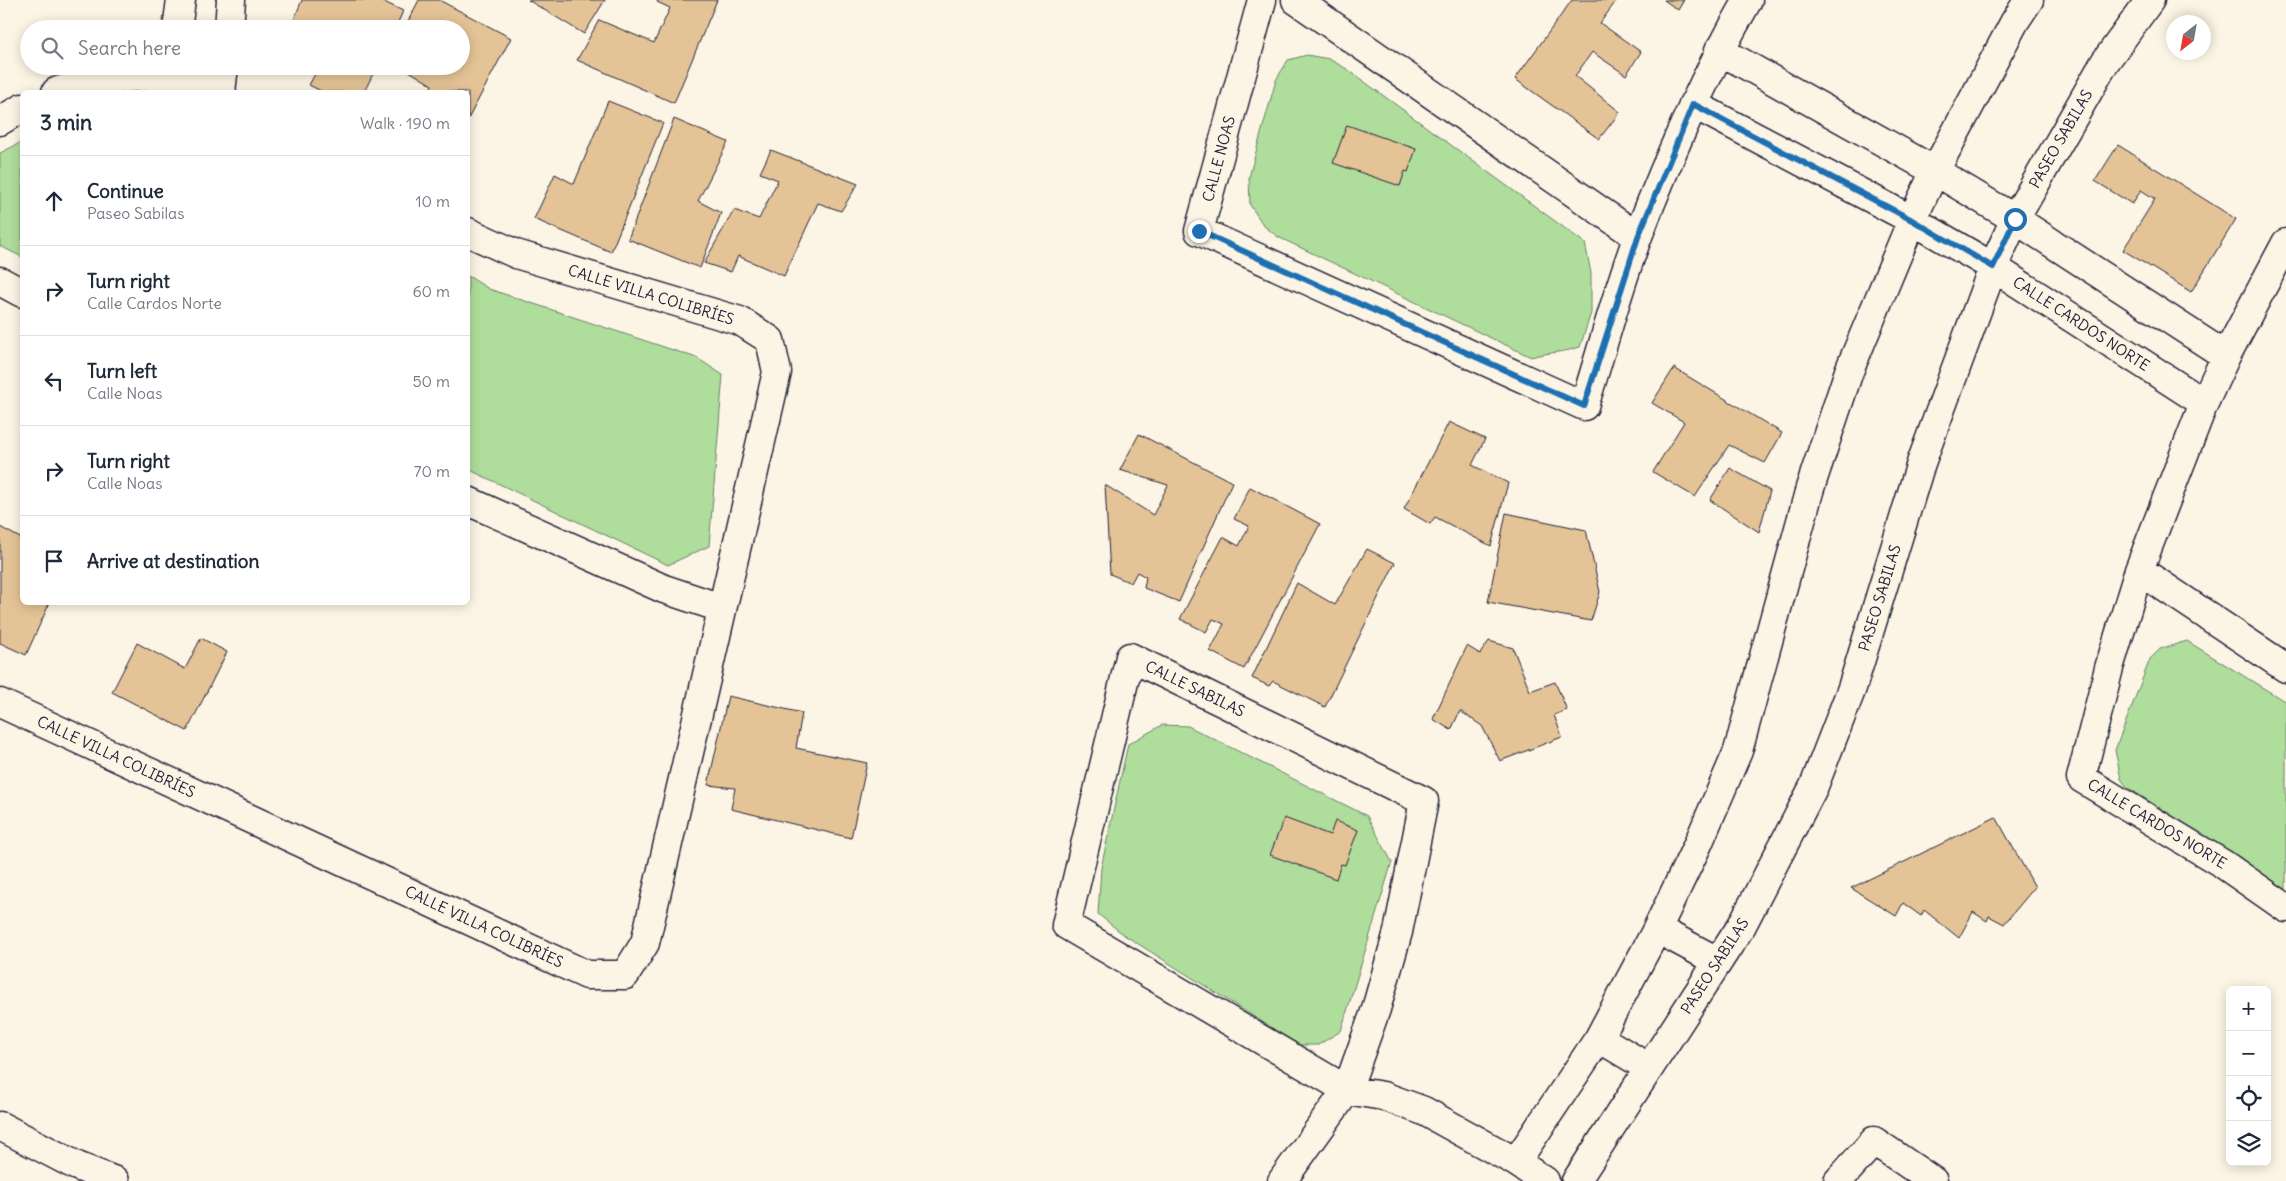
<!DOCTYPE html>
<html lang="en">
<head>
<meta charset="utf-8">
<style>
	:root { --surface:#fff; --page:#f2f2f3; --text:#1f2937; --muted:#747a83; --line:#e0e1e3 }
	body { margin:0; font-family:Delius,sans-serif; background:var(--page); color:var(--text) }
	.controls { position:absolute; right:15px; bottom:15px; display:grid; overflow:hidden; border-radius:8px; box-shadow:0 2px 12px #0003 }
	.controls button { width:45px; height:45px; display:grid; place-items:center; padding:0; border:0; border-bottom:1px solid var(--line); background:var(--surface); color:var(--text); font:25px sans-serif }
	.compass { position:absolute; left:2166px; top:15px; width:45px; height:45px; border-radius:50%; background:var(--surface); box-shadow:0 2px 12px #0003; rotate:211deg }
	.stop { position:absolute; width:15px; height:15px; margin:-11px; border:4px solid #1f6fb2; border-radius:50%; background:#fff }
	.stop.end { background:#1f6fb2; border-color:#fff; box-shadow:0 1px 5px #0008 }
	.list { margin:0; padding:0; list-style:none }
	h2 { display:flex; justify-content:space-between; align-items:center; height:65px; margin:0; padding:0 20px; font-size:21px }
	h2 small { font-size:16px; font-weight:400; color:var(--muted) }
	.list li { display:grid; grid-template-columns:32px 1fr auto; gap:15px; align-items:center; box-sizing:border-box; height:90px; padding:0 20px; border-top:1px solid var(--line) }
	.list b { display:block; font-size:19px; white-space:nowrap }
	.list p { margin:0; font-size:16px; white-space:nowrap; color:var(--muted) }
	.list em { font-size:16px; font-style:normal; color:var(--muted) }
	.icon { flex:none; width:28px; height:28px; fill:none; stroke:currentColor; stroke-width:2; stroke-linecap:round; stroke-linejoin:round }
	.map { position:relative; flex:none; width:2286px; height:1181px; overflow:hidden }
	.search { position:absolute; background:var(--surface); box-shadow:0 2px 12px #0003; left:20px; top:20px; width:450px; height:55px; display:flex; align-items:center; gap:12px; box-sizing:border-box; padding:0 18px; border-radius:28px; color:var(--muted); font-size:19px }
	.panel { position:absolute; background:var(--surface); box-shadow:0 2px 12px #0003; left:20px; top:90px; width:450px; height:515px; border-radius:8px }
	.map>svg:first-child { display:block }
</style>
</head>
<body>
<div class="map">
<svg width="2286" height="1181" viewBox="0 0 2286 1181">
	<rect width="100%" height="100%" fill="#fcf5e5"/>
	<filter id="ink" filterUnits="userSpaceOnUse"><feTurbulence type="fractalNoise" baseFrequency=".02" numOctaves="2"/><feDisplacementMap in="SourceGraphic" scale="10" xChannelSelector="R" yChannelSelector="G"/><feConvolveMatrix kernelMatrix="1 2 1 2 8 2 1 2 1" color-interpolation-filters="sRGB"/></filter>
	<g filter="url(#ink)">
		<path fill="#afdd9b" stroke="#68806b" d="M1307 55 1329 59 1347 69 1585 243 1591 273V313L1580 347C1563 353 1548 352 1531 357L1278 237 1264 226 1250 205 1249 177 1276 80 1288 60Z
			M22 142V257L0 246V153Z
			M468 276 489 289 697 358 723 375 709 546 668 565 468 469Z
			M2187 641 2286 702V889L2127 787 2121 779 2115 750 2150 659 2160 649Z
			M1162 725 1188 726 1367 816 1392 862 1341 1031 1318 1045H1299L1124 935 1098 914 1101 868 1128 744Z"/>
		<path fill="#e4c396" stroke="#22223b" d="M302 0H380L403 11 395 29H290Z
			M419 0H439L511 38 468 119V92H428L432 85 401 66H461V29H404Z
			M528 0H605L584 34Z
			M658 0H717L674 103 577 60 599 20 654 43 670 8 657 2Z
			M1572 0H1617L1600 23 1641 52 1626 75 1592 52 1575 76 1620 112 1599 139 1515 79Z
			M1664 0H1684L1678 10Z
			M300 66H377L364 92H323L309 85 315 74Z
			M608 101 663 123 611 252 534 219 555 174 574 184Z
			M674 119 728 142 698 201 721 213 700 268 628 239Z
			M1347 125 1416 149 1408 172 1405 171 1400 186 1333 163Z
			M2118 145 2236 219 2191 292 2123 250 2155 199 2141 190 2132 204 2095 181Z
			M771 150 858 184 841 211 818 203 784 276 738 256 731 272 704 263 734 210 759 219 778 180 760 173Z
			M1674 368 1782 433 1765 463 1729 445 1695 497 1653 472 1684 422 1652 403Z
			M1449 422 1485 439 1472 465 1508 483 1491 546 1435 517 1430 524 1404 509Z
			M1139 434 1232 482 1179 602 1144 588 1146 577 1137 572 1131 583 1110 574 1105 485 1153 515 1168 485 1120 470Z
			M1730 468 1770 491 1759 532 1710 500Z
			M1250 487 1320 524 1244 669 1210 651 1224 624 1213 619 1206 632 1180 619 1223 537 1239 546 1249 526 1234 519Z
			M1506 513 1586 530 1600 592 1591 621 1488 602Z
			M0 527 22 539V602H50L26 655 0 643Z
			M1367 549 1395 563 1325 707 1273 681 1269 686 1252 678 1297 583 1335 605Z
			M201 638 227 652 187 731 112 692 137 643 185 669Z
			M1489 641 1513 648 1530 691 1555 682 1567 710 1554 715 1562 737 1500 761 1482 726 1460 711 1451 730 1433 719 1467 646 1480 654Z
			M728 696 802 713 796 748 867 763 851 838 731 809 735 788 708 785Z
			M1996 817 2035 887 2004 924 1989 916 1987 921 1973 912 1959 938 1924 910 1921 916 1903 903 1896 916 1851 888Z
			M1284 818 1330 835 1335 821 1358 830 1345 865 1341 864 1336 879 1270 855Z"/>
		<g fill="none" stroke-linecap="round" stroke-linejoin="round">
			<g stroke="#22223b" stroke-width="31">
				<path id="minor" d="M1262 0 1199 231 1584 406C1602 350 1617 291 1638 236 1669 155 1705 75 1748 0
					M1296 0 1638 237
					M177 29 181 0
					M229 29 231 0
					M1719 50 1935 171 2015 219 2226 356
					M56 92C65 88 76 87 86 85 132 74 179 71 222 92
					M221 92 224 66
					M1693 104 1912 220 1993 267 2204 403
					M0 121 22 108
					M2286 243 2226 356 2204 403 2139 570 2109 668 2081 778 2223 864 2286 908
					M0 281 22 293
					M468 501 664 589 721 608
					M2139 570 2286 668
					M0 703 587 975H625L645 943 777 372 770 340 740 321 516 254 468 232
					M1657 929 1717 961
					M1599 1038 1649 1068
					M0 1126 77 1166 115 1181
					M1516 1162 1599 1038 1657 929 1698 844 1738 751 1810 488 1849 371 1912 220 1935 171 2015 21 2029 0
					M1282 1181 1347 1090 1376 1009 1398 932 1424 801 1130 657 1066 925 1347 1090 1383 1096 1424 1111 1516 1162 1545 1181
					M1576 1181 1742 925 1814 786 1852 688 1921 463 1993 267 2015 219 2105 62 2150 0
					M1838 1181 1874 1141 1933 1181"/>
			</g>
			<use href="#minor" stroke="#fcf5e5" stroke-width="28"/>
		</g>
	</g>
	<g fill="none" stroke-linecap="round" stroke-linejoin="round" filter="url(#ink)">
		<path stroke="#1f6fb2" stroke-width="6" d="M1199 231 1584 406 1638 237 1693 104 1912 220 1993 267 2015 219"/>
	</g>
	<g text-anchor="middle" stroke-width="4" stroke-linejoin="round" paint-order="stroke">
		<g font-size="15" fill="#22223b" stroke="#fcf5e5">
			<text transform="translate(2061 139) rotate(-60)" y="5">PASEO SABILAS</text>
			<text transform="translate(1219 159) rotate(-75)" y="5">CALLE NOAS</text>
			<text transform="translate(651 295) rotate(17)" y="5">CALLE VILLA COLIBRÍES</text>
			<text transform="translate(2081 324) rotate(33)" y="5">CALLE CARDOS NORTE</text>
			<text transform="translate(1880 598) rotate(-73)" y="5">PASEO SABILAS</text>
			<text transform="translate(1195 689) rotate(26)" y="5">CALLE SABILAS</text>
			<text transform="translate(116 757) rotate(25)" y="5">CALLE VILLA COLIBRÍES</text>
			<text transform="translate(2157 824) rotate(31)" y="5">CALLE CARDOS NORTE</text>
			<text transform="translate(484 927) rotate(25)" y="5">CALLE VILLA COLIBRÍES</text>
			<text transform="translate(1715 966) rotate(-57)" y="5">PASEO SABILAS</text>
		</g>
	</g>
</svg>
<div class="controls">
<button>+</button>
<button>−</button>
<button><svg class="icon" aria-label="locate" viewBox="0 0 24 24"><circle cx="12" cy="12" r="6"/><path d="M12 2v4M12 18v4M2 12h4M18 12h4"/></svg></button>
<button><svg class="icon" aria-label="layers" viewBox="0 0 24 24"><path d="M12 4l9 5-9 5-9-5zM3 14l9 5 9-5"/></svg></button>
</div>
<svg class="compass" viewBox="-18 -18 36 36"><path d="M0-13l5 13h-10z" fill="#e53935"/><path d="M0 13l5-13h-10z" fill="#747a83"/></svg>
<div class="stop" style="left:2015px;top:219px"></div>
<div class="stop end" style="left:1199px;top:231px"></div>
<div class="search"><svg class="icon" aria-label="search" viewBox="0 0 24 24"><circle cx="10" cy="10" r="6"/><path d="M15 15l6 6"/></svg>Search here</div>
<section class="panel">
<h2>3 min<small>Walk · 190 m</small></h2>
<ul class="list">
<li><svg class="icon" aria-label="ahead" viewBox="0 0 24 24"><path d="M12 20V5M6 11l6-6 6 6"/></svg><div><b>Continue</b><p>Paseo Sabilas</p></div><em>10 m</em></li>
<li><svg class="icon" aria-label="right" viewBox="0 0 24 24"><path d="M7 20v-9h11M14 6l5 5-5 5"/></svg><div><b>Turn right</b><p>Calle Cardos Norte</p></div><em>60 m</em></li>
<li><svg class="icon" aria-label="left" viewBox="0 0 24 24"><path d="M17 20v-9H6M10 6l-5 5 5 5"/></svg><div><b>Turn left</b><p>Calle Noas</p></div><em>50 m</em></li>
<li><svg class="icon" aria-label="right" viewBox="0 0 24 24"><path d="M7 20v-9h11M14 6l5 5-5 5"/></svg><div><b>Turn right</b><p>Calle Noas</p></div><em>70 m</em></li>
<li><svg class="icon" aria-label="arrive" viewBox="0 0 24 24"><path d="M6 21V4h12l-3 4 3 4H6"/></svg><div><b>Arrive at destination</b></div></li>
</ul>
</section>
</div>
</body>
</html>
